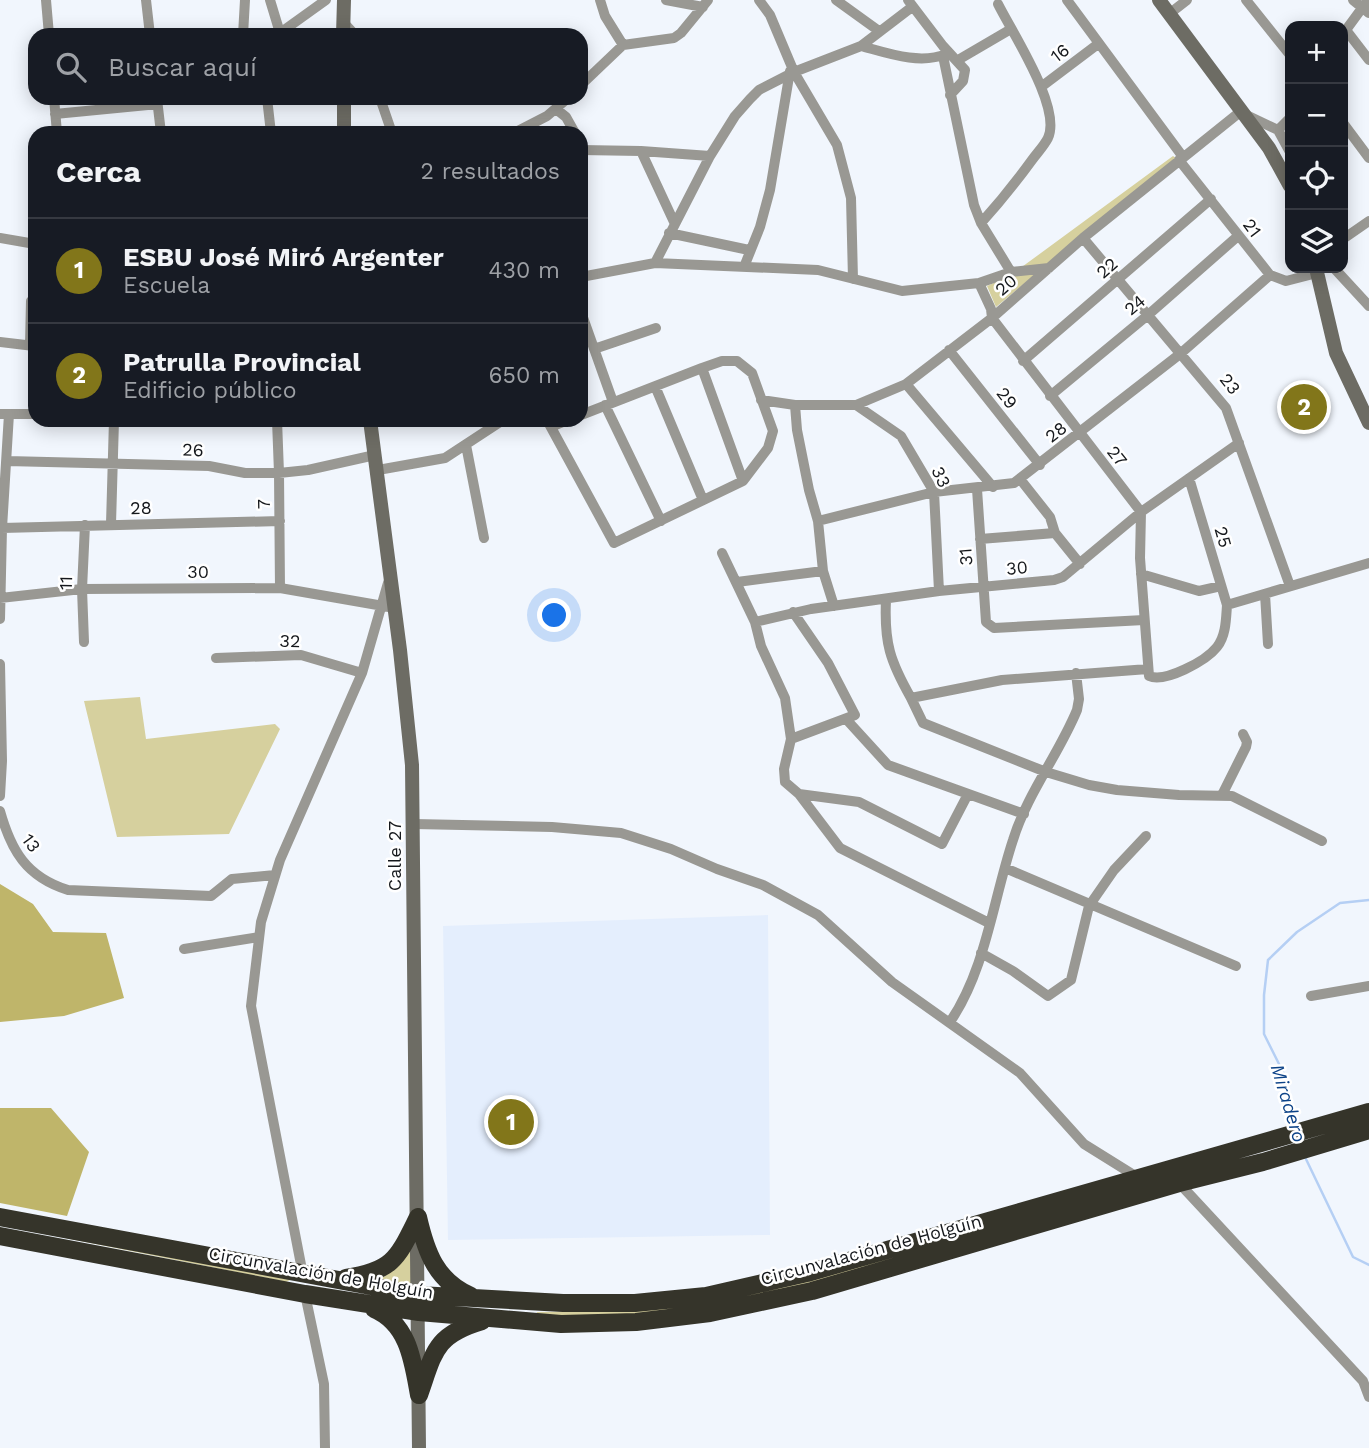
<!DOCTYPE html>
<html lang="es">
<head>
<meta charset="utf-8">
<style>
	:root { --surface:#171b24; --page:#20242c; --text:#f1f3f6; --muted:#9ea1a6; --line:#363941; --accent:#82761a }
	body { margin:0; font-family:"Work Sans",sans-serif; background:var(--page); color:var(--text) }
	.controls { position:absolute; right:21px; top:21px; display:grid; overflow:hidden; border-radius:14px; box-shadow:0 4px 18px #0003 }
	.controls button { width:63px; height:63px; display:grid; place-items:center; padding:0; border:0; border-bottom:2px solid var(--line); background:var(--surface); color:var(--text); font:35px sans-serif }
	.you { position:absolute; left:555px; top:616px; width:24px; height:24px; margin:-18px; border:5px solid #fff; border-radius:50%; background:#1a73e8; box-shadow:0 0 0 10px #1a73e833 }
	.badge { display:grid; place-items:center; width:46px; height:46px; border-radius:50%; background:var(--accent); color:#fff; font-size:23px; font-weight:700 }
	.pin { position:absolute; translate:-50% -50%; border:4px solid #fff; box-shadow:0 2px 7px #0006 }
	.list { margin:0; padding:0; list-style:none }
	h2 { display:flex; justify-content:space-between; align-items:center; height:91px; margin:0; padding:0 28px; font-size:30px }
	h2 small { font-size:23px; font-weight:400; color:var(--muted) }
	.list li { display:grid; grid-template-columns:46px 1fr auto; gap:21px; align-items:center; box-sizing:border-box; height:105px; padding:0 28px; border-top:2px solid var(--line) }
	.list b { display:block; font-size:26px; white-space:nowrap }
	.list p { margin:0; font-size:23px; white-space:nowrap; color:var(--muted) }
	.list em { font-size:23px; font-style:normal; color:var(--muted) }
	.icon { flex:none; width:38px; height:38px; fill:none; stroke:currentColor; stroke-width:2; stroke-linecap:round; stroke-linejoin:round }
	.map { position:relative; flex:none; width:1369px; height:1448px; overflow:hidden }
	.search { position:absolute; background:var(--surface); box-shadow:0 4px 18px #0003; left:28px; top:28px; width:560px; height:77px; display:flex; align-items:center; gap:18px; box-sizing:border-box; padding:0 24px; border-radius:21px; color:var(--muted); font-size:26px }
	.panel { position:absolute; background:var(--surface); box-shadow:0 4px 18px #0003; left:28px; top:126px; width:560px; height:301px; border-radius:21px }
	.map>svg:first-child { display:block }
</style>
</head>
<body>
<div class="map">
<svg width="1369" height="1448" viewBox="0 0 1369 1448">
	<rect width="100%" height="100%" fill="#f1f6fd"/>
	<path fill="#e4eefd" d="M768 915 770 1235 448 1240 443 926Z"/>
	<path fill="#d6d09e" d="M1173 156 1176 158 996 307 987 286 1011 275Z
		M140 697 146 739 275 724 280 729 229 834 117 837 84 701Z
		M1017 1222C894 1259 771 1301 643 1314 608 1317 571 1316 536 1316L537 1312 635 1311Z
		M0 1225 284 1278 290 1280 286 1282Z
		M413 1237 414 1280 409 1285 380 1279C400 1267 406 1259 413 1237Z"/>
	<path fill="#bfb56a" d="M0 884 33 904 53 932 106 933 124 998 64 1016 0 1022Z
		M0 1108H51L89 1152 67 1216 0 1203Z"/>
	<g fill="none" stroke-linecap="round" stroke-linejoin="round">
		<path stroke="#b5cff4" stroke-width="2.5" d="M1295 1127 1285 1076 1264 1034V995L1268 960 1297 932 1340 903 1369 900
			M1305 1157 1353 1257 1369 1265"/>
		<path stroke="#999893" stroke-width="10" d="M46 0 49 35
			M146 0 150 35
			M270 0 280 33
			M600 0 605 16 623 45
			M666 0 703 7
			M759 0 770 15 794 72 837 145 851 198 853 279
			M836 0 879 31
			M908 0 943 46 965 70 963 81 950 95
			M1067 0 1183 157
			M1246 0 1290 55
			M1353 0 1369 13
			M1169 14 1187 0
			M343 22 355 35
			M1346 30 1369 60
			M1343 34 1368 0
			M243 35 245 0
			M262 35 280 33 326 0
			M861 46C887 53 920 65 946 54
			M943 56 974 205 981 223 1011 272
			M958 60 1011 29
			M581 85 623 45 674 38 681 33 708 0
			M1041 87 1098 44
			M54 98 57 133
			M267 98 271 133
			M380 98 392 133
			M157 99 161 133
			M556 109 566 117 575 133
			M55 114 158 104
			M1343 123 1369 158
			M1278 130 1290 118
			M514 133 547 116 568 98
			M581 150 641 151 710 156
			M641 151 674 222
			M1179 160 1270 275 1286 281 1317 273
			M981 223C999 203 1016 182 1032 160 1037 153 1044 146 1048 138 1062 108 1013 34 998 4
			M669 233 749 250
			M0 238 35 244
			M1083 238 1226 408 1290 586
			M1343 239 1369 221
			M655 263 710 156 735 116 750 99 759 90 794 72 861 46 912 7
			M744 267 760 227 770 190 790 71
			M1334 268 1369 306
			M581 277 655 263 818 270 902 291 979 283 1011 272 1049 268
			M979 283 991 309 992 318 1141 512 1140 558 1149 676C1165 683 1206 661 1217 647 1226 636 1226 619 1227 605L1189 478
			M581 312 613 402
			M0 342 34 346
			M30 346 31 301
			M594 349 656 328
			M949 350 1040 465
			M1023 361 1211 199
			M702 368 743 481
			M906 384 993 487
			M655 386 703 500
			M1050 396 1148 315 1238 236
			M761 400 795 405H856L906 384 992 318 1083 238 1240 112 1278 130 1290 152
			M605 405 661 521
			M795 405 797 430 809 490 818 521 823 571 834 606
			M856 405 901 436 934 492 939 591
			M0 414H35
			M277 420 279 473 280 588
			M547 420 614 543 743 481 768 448 773 431 752 373 737 361H722L702 368 581 415
			M551 427 568 420
			M466 445 484 538
			M7 461 209 466 245 473H279L308 470 375 455
			M378 470 445 458 503 420
			M1020 479 1050 517 1055 533 1080 564
			M977 489 986 622 994 628 1144 620
			M818 521 934 492 1014 483 1180 354 1270 275
			M111 524 114 420
			M2 528 280 521
			M980 539 1055 533
			M722 553 755 622 761 646 785 698 791 739 784 769 785 782 799 794 840 848 989 923
			M1141 574 1199 591 1221 586
			M737 582 823 571
			M1265 594 1268 644
			M0 598 82 589 280 588 389 607
			M886 600C884 643 890 661 911 698L1002 680 1148 669
			M1227 605 1369 563
			M0 619 2 528 9 414
			M755 622 811 609 939 591 1054 580 1063 577 1141 512 1239 443
			M84 642 82 589 85 525
			M216 658 301 655 362 673
			M0 664 2 761 0 796
			M911 698 923 723 1046 772 1089 785 1117 790 1179 795 1232 796 1322 841
			M846 719 888 765 1024 814
			M791 739 855 715 828 663 793 612
			M799 794 859 802 942 844 968 794
			M1222 795 1246 747 1247 742 1243 734
			M0 811C11 850 26 877 68 890L211 896 232 879 275 875
			M414 824 552 827 621 833 671 849 717 869 763 885 818 915 892 982 1020 1073 1084 1144 1137 1177
			M1005 868 1236 966
			M184 949 259 937
			M981 953 1013 971 1048 996 1071 980 1089 906 1114 870 1146 836
			M1311 996 1369 986
			M950 1022C986 969 993 900 1013 840 1027 794 1059 754 1077 710L1079 699 1076 673
			M1179 1183 1363 1381 1369 1397
			M303 1275 251 1006 261 922 280 860 362 673 388 583
			M305 1294 324 1384 325 1448"/>
		<path stroke="#6d6c64" stroke-width="14" d="M1159 0 1269 148 1290 186
			M343 35 344 0
			M344 98V133
			M1316 268 1336 353 1369 423
			M370 420 400 650 412 765 419 1448"/>
		<path stroke="#35342a" stroke-width="18" d="M0 1217 419 1295 563 1303H635L706 1296 807 1273 1369 1112
			M418 1217C426 1252 436 1281 471 1296
			M0 1236 305 1294 419 1312 561 1324 636 1322 710 1313 812 1291 1179 1183 1263 1162 1369 1130
			M346 1278C394 1271 398 1257 418 1217
			M374 1309C409 1324 413 1362 419 1395
			M419 1395C434 1353 434 1335 482 1321"/>
	</g>
	<g text-anchor="middle" stroke-width="5" stroke-linejoin="round" paint-order="stroke">
		<g font-size="18" fill="#15181c" stroke="#fff">
			<text transform="translate(1060 53) rotate(-37)" y="6">16</text>
			<text transform="translate(1252 228) rotate(53)" y="6">21</text>
			<text transform="translate(1107 268) rotate(-41)" y="6">22</text>
			<text transform="translate(1006 285) rotate(-41)" y="6">20</text>
			<text transform="translate(1135 305) rotate(-40)" y="6">24</text>
			<text transform="translate(1230 384) rotate(51)" y="6">23</text>
			<text transform="translate(1007 398) rotate(52)" y="6">29</text>
			<text transform="translate(1056 432) rotate(-38)" y="6">28</text>
			<text transform="translate(193 450) rotate(2)" y="6">26</text>
			<text transform="translate(1117 456) rotate(51)" y="6">27</text>
			<text transform="translate(941 477) rotate(65)" y="6">33</text>
			<text transform="translate(264 504) rotate(-91)" y="6">7</text>
			<text transform="translate(141 508) rotate(-1)" y="6">28</text>
			<text transform="translate(1223 537) rotate(74)" y="6">25</text>
			<text transform="translate(966 557) rotate(-94)" y="6">31</text>
			<text transform="translate(1017 568) rotate(-6)" y="6">30</text>
			<text x="198" y="578">30</text>
			<text transform="translate(66 583) rotate(-88)" y="6">11</text>
			<text transform="translate(290 641) rotate(2)" y="6">32</text>
			<text transform="translate(31 843) rotate(54)" y="6">13</text>
			<text transform="translate(395 856) rotate(-90)" y="6">Calle 27</text>
			<text transform="translate(871 1250) rotate(-15)" y="6">Circunvalación de Holguín</text>
			<text transform="translate(321 1273) rotate(10)" y="6">Circunvalación de Holguín</text>
		</g>
		<g font-size="19" font-style="italic" fill="#0c4287" stroke="#fff">
			<text transform="translate(1289 1103) rotate(73)" y="7">Miradero</text>
		</g>
	</g>
</svg>
<div class="controls">
<button>+</button>
<button>−</button>
<button><svg class="icon" aria-label="locate" viewBox="0 0 24 24"><circle cx="12" cy="12" r="6"/><path d="M12 2v4M12 18v4M2 12h4M18 12h4"/></svg></button>
<button><svg class="icon" aria-label="layers" viewBox="0 0 24 24"><path d="M12 4l9 5-9 5-9-5zM3 14l9 5 9-5"/></svg></button>
</div>
<div class="you"></div>
<div class="pin badge" style="left:511px;top:1122px">1</div>
<div class="pin badge" style="left:1304px;top:407px">2</div>
<div class="search"><svg class="icon" aria-label="search" viewBox="0 0 24 24"><circle cx="10" cy="10" r="6"/><path d="M15 15l6 6"/></svg>Buscar aquí</div>
<section class="panel">
<h2>Cerca<small>2 resultados</small></h2>
<ul class="list">
<li><span class="badge">1</span><div><b>ESBU José Miró Argenter</b><p>Escuela</p></div><em>430 m</em></li>
<li><span class="badge">2</span><div><b>Patrulla Provincial</b><p>Edificio público</p></div><em>650 m</em></li>
</ul>
</section>
</div>
</body>
</html>
